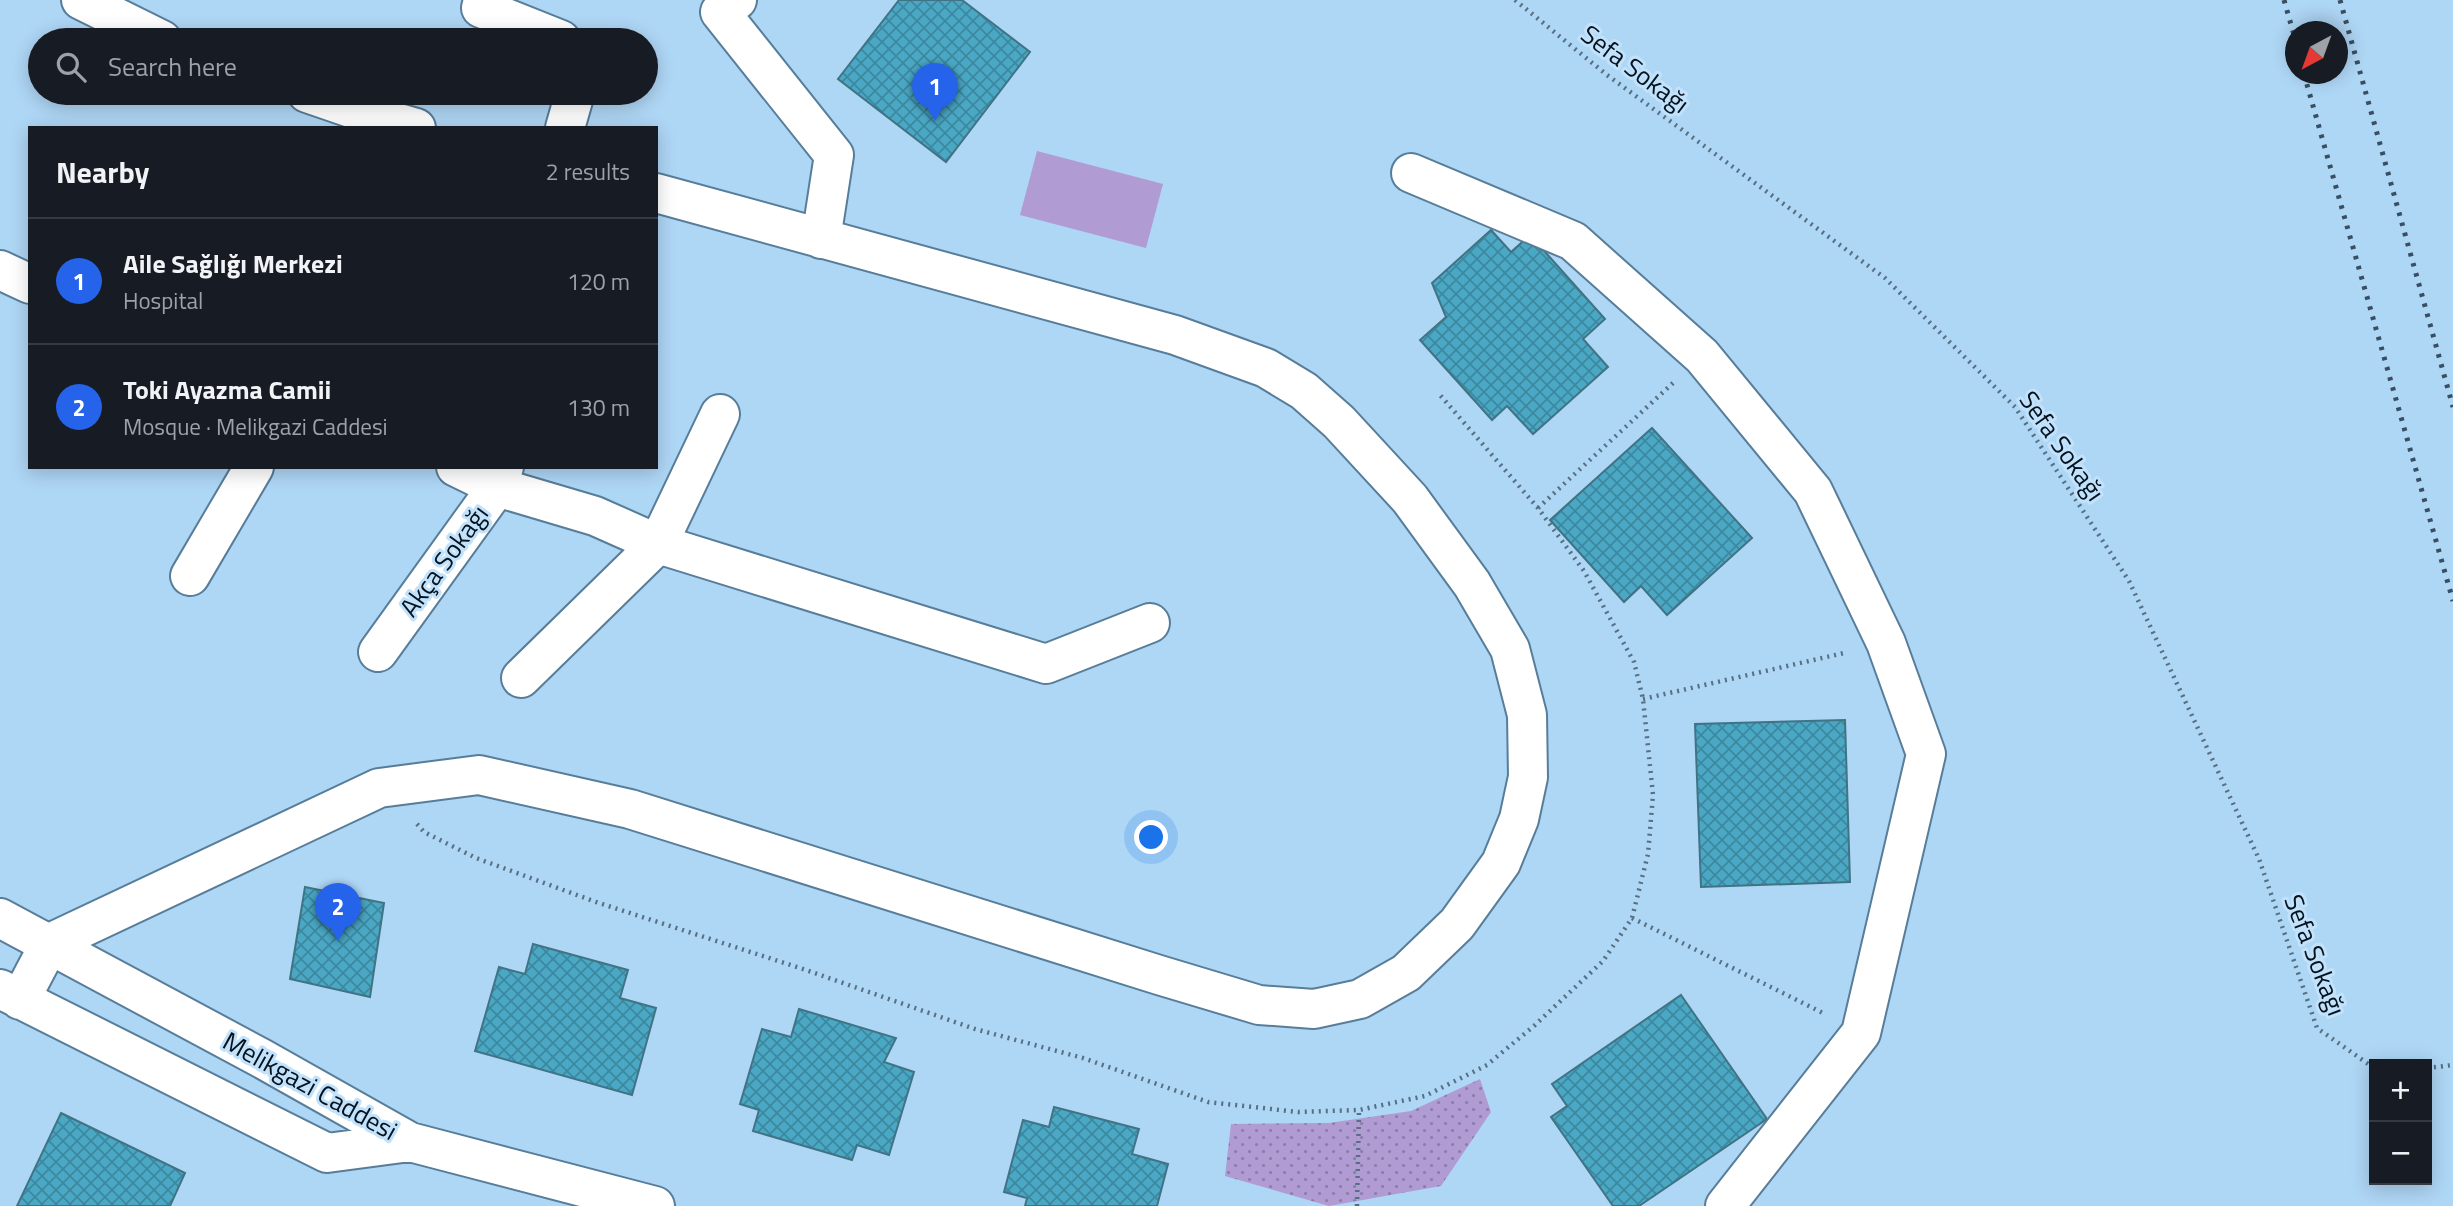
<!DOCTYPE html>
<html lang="en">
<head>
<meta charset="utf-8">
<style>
	:root { --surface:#171b24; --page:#20242c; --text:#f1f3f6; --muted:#9ea1a6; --line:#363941; --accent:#2563eb }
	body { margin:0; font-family:"Titillium Web",sans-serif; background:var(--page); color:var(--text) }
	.controls { position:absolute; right:21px; bottom:21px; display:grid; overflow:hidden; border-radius:0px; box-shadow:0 4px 18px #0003 }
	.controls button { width:63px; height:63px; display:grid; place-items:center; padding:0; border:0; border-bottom:2px solid var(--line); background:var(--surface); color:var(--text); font:35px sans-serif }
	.compass { position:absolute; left:2285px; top:21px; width:63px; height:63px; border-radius:50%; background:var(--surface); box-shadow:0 4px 18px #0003; rotate:221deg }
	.you { position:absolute; left:1152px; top:838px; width:24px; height:24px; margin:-18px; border:5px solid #fff; border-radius:50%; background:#1a73e8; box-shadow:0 0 0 10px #1a73e833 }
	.badge { display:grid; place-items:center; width:46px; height:46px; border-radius:50%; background:var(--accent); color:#fff; font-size:23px; font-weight:700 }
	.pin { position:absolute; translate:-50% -58px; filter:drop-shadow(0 2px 4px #0008) }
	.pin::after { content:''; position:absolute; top:37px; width:24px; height:21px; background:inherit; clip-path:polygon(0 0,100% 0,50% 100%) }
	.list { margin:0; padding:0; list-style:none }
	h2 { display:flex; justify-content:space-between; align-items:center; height:91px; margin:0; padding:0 28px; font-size:30px }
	h2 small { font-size:23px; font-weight:400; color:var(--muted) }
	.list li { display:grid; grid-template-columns:46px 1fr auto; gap:21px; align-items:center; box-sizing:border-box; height:126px; padding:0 28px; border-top:2px solid var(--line) }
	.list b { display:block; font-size:26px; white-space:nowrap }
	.list p { margin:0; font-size:23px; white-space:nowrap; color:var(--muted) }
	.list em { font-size:23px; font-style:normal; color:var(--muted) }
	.icon { flex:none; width:38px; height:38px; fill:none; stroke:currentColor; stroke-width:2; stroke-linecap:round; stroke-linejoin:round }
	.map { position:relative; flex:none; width:2453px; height:1206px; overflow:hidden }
	.search { position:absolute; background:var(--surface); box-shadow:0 4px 18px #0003; left:28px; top:28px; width:630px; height:77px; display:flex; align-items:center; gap:18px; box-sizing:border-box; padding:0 24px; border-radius:38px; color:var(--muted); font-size:26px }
	.panel { position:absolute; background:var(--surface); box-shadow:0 4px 18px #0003; left:28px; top:126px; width:630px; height:343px; border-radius:0px }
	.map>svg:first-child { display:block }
</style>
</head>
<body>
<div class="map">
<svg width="2453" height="1206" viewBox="0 0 2453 1206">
	<defs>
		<pattern id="park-dots" width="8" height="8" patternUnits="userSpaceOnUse" patternTransform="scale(1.75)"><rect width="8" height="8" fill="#b09bd3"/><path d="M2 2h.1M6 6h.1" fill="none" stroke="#8d7dab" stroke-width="1.8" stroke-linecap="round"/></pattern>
		<pattern id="building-cross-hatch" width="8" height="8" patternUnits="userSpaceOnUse" patternTransform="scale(1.75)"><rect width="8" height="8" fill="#4aa8c5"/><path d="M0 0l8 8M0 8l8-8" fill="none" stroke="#3c889f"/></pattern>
	</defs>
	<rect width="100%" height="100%" fill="#aed6f5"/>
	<path fill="#b09bd3" d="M1037 151 1163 184 1146 248 1020 215Z"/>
	<path fill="url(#park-dots)" d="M1480 1079 1491 1112 1441 1186 1329 1206 1225 1176 1231 1124 1329 1123 1411 1111Z"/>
	<path fill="url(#building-cross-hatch)" stroke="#407384" stroke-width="2" d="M899 0H962L1030 52 946 162 838 79Z
		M1491 230 1511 252 1530 235 1605 319 1583 339 1608 367 1533 434 1507 406 1492 420 1420 340 1446 317 1432 283Z
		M1652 428 1752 538 1667 615 1641 586 1624 602 1550 520Z
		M1845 720 1850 882 1701 887 1695 724Z
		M305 887 384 903 370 997 290 979Z
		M533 944 628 970 620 998 656 1008 632 1095 475 1051 499 967 525 974Z
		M1681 995 1767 1119 1639 1206H1613L1551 1117 1567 1106 1552 1084Z
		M799 1009 896 1038 884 1062 914 1072 889 1155 857 1145 852 1160 753 1131 759 1110 740 1104 762 1029 791 1037Z
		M1054 1107 1139 1129 1132 1154 1168 1164 1157 1206H1025L1027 1198 1004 1192 1023 1120 1049 1127Z
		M61 1113 185 1173 170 1206H17Z"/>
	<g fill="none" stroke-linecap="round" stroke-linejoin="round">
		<g stroke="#577d99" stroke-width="42">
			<path id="minor" d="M81 0 162 40
				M483 0 481 8 561 40
				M737 0 720 12 834 155 821 239
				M307 93 371 115 416 128
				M565 128 575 93
				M1411 173 1573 241 1702 356 1813 491 1886 643 1926 754 1861 1033 1725 1206
				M0 270 30 284
				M456 467 497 487 595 516 658 544 1046 664 1150 623
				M190 576 254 467
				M378 652 497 487 504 467
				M521 678 658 544 720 414
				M0 918 261 1058 410 1142 655 1206
				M0 989 327 1153 410 1142
				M20 1000 50 943 379 788 479 775 630 809 1159 975 1259 1005 1314 1009 1360 999 1406 973 1457 924 1501 863 1519 819 1528 777 1527 715 1510 649 1472 584 1410 499 1339 422 1304 391 1266 368 1175 335 656 193"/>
		</g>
		<path stroke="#556f83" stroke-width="4.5" stroke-dasharray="2 5" stroke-linecap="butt" d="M1515 0 1607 75 1885 278 2015 407 2129 581 2259 859 2317 1028 2374 1068
			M1538 508 1673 383
			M1643 699 1844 653
			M417 824 424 832 476 858 596 902 803 969 975 1029 1083 1058 1208 1102 1298 1112 1359 1110 1425 1096 1487 1065 1535 1025 1603 961 1632 918 1648 854 1653 795 1643 699 1634 662 1584 571 1538 508 1440 395
			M1632 918 1823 1013
			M2427 1068 2453 1065
			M1357 1206 1359 1110"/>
		<use href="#minor" stroke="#fff" stroke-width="38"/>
		<path stroke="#394f61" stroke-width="5" stroke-dasharray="3.5 7" stroke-linecap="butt" d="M2284 0 2296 42
			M2340 0 2453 407
			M2304 74 2453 601"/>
	</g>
	<g text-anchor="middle" stroke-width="6" stroke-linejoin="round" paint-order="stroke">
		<g font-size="26" fill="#05131e" stroke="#c2e2fc">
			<text transform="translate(1635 69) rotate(37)" y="9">Sefa Sokağı</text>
			<text transform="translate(2062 446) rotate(55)" y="9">Sefa Sokağı</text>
			<text transform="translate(444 561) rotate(-54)" y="9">Akça Sokağı</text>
			<text transform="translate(2315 955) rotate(69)" y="9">Sefa Sokağı</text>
			<text transform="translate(310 1086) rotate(29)" y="9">Melikgazi Caddesi</text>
		</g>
	</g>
</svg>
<div class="controls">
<button>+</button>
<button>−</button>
</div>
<svg class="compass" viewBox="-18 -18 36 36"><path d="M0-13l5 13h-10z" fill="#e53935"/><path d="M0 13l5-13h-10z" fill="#9ea1a6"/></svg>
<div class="you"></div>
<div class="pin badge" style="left:935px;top:121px">1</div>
<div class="pin badge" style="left:338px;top:941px">2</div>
<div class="search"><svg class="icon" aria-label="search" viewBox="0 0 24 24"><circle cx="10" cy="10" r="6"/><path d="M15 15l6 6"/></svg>Search here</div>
<section class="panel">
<h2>Nearby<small>2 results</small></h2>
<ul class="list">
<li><span class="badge">1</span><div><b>Aile Sağlığı Merkezi</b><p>Hospital</p></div><em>120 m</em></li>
<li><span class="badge">2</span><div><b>Toki Ayazma Camii</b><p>Mosque · Melikgazi Caddesi</p></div><em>130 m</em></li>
</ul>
</section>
</div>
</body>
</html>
